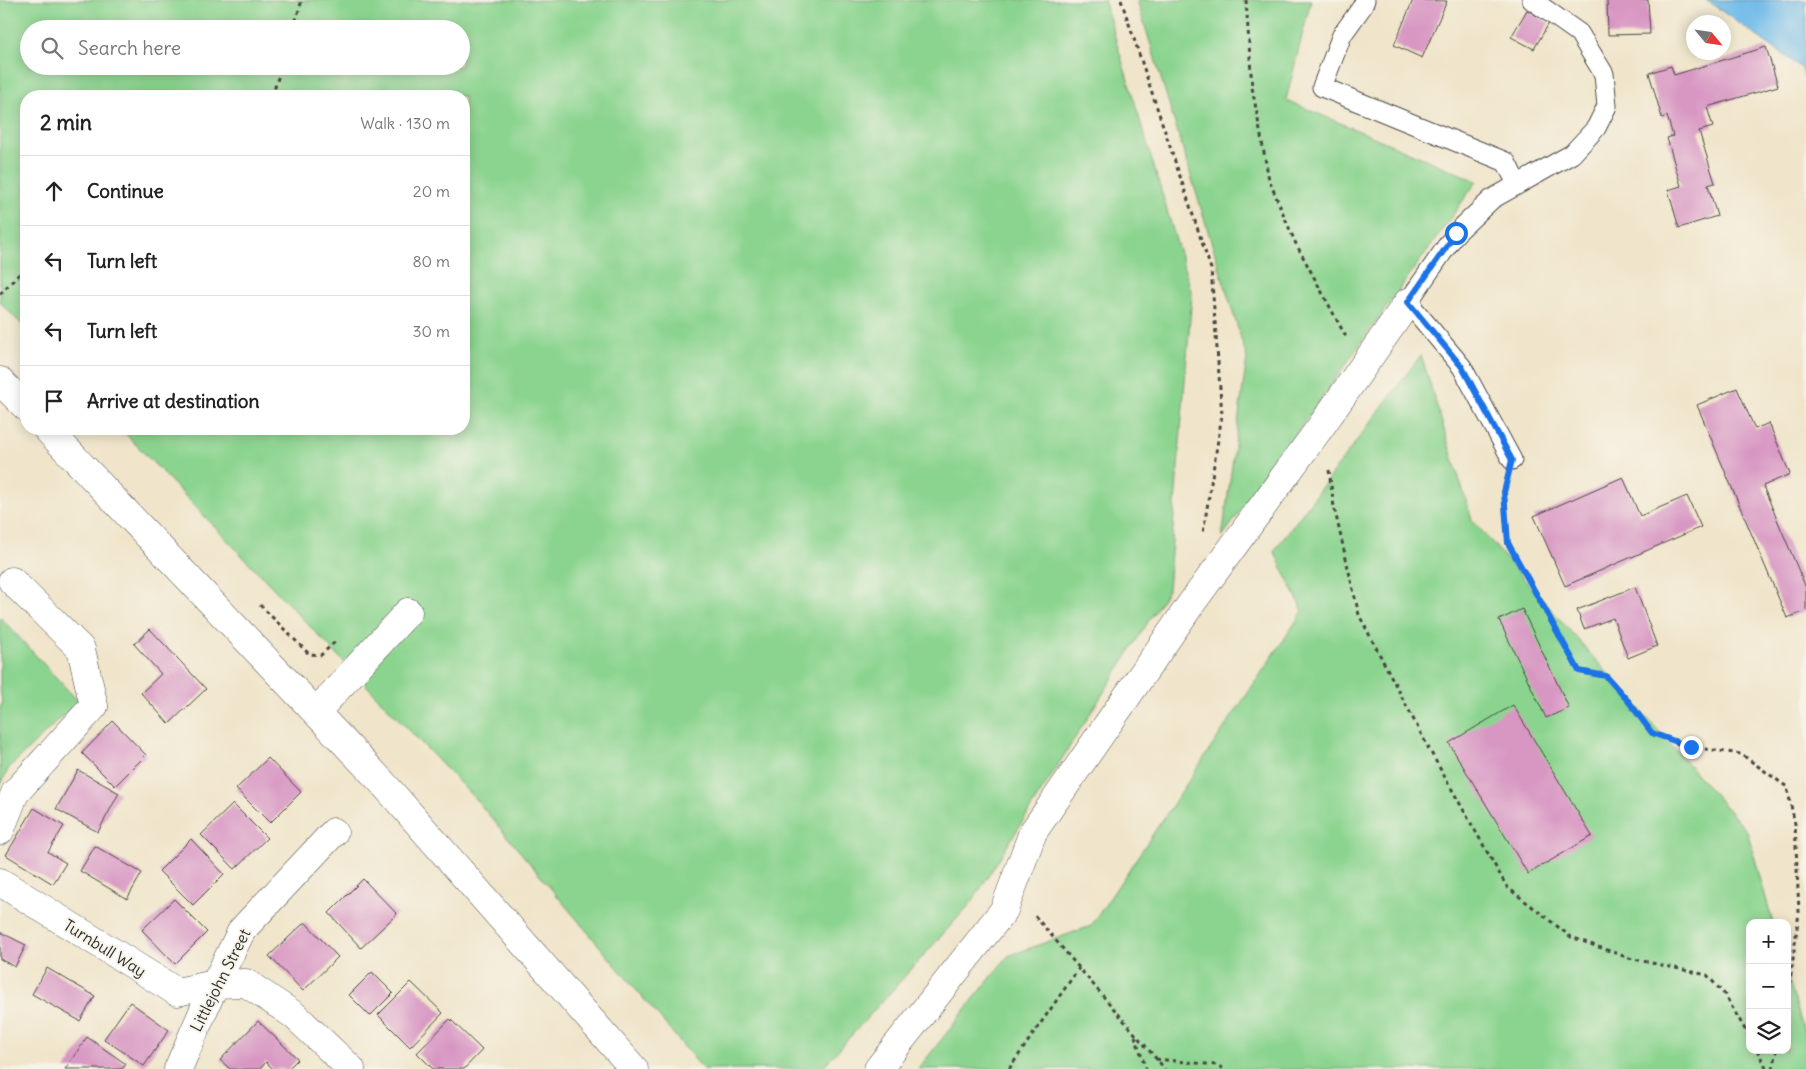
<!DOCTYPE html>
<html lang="en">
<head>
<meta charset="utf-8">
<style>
	:root { --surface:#fff; --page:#f6f6f6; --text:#222; --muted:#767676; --line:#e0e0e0 }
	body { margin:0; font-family:Delius,sans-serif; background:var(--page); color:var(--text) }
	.controls { position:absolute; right:15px; bottom:15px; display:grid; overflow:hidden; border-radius:10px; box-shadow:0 2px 12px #0003 }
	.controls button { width:45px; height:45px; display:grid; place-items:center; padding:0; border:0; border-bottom:1px solid var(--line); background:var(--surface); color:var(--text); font:25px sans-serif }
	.compass { position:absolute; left:1686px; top:15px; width:45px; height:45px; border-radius:50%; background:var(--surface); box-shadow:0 2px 12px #0003; rotate:119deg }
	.stop { position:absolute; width:15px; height:15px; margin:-11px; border:4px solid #1a73e8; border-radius:50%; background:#fff }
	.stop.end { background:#1a73e8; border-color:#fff; box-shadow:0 1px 5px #0008 }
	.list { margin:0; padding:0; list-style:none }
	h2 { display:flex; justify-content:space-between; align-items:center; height:65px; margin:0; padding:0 20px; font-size:21px }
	h2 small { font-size:16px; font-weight:400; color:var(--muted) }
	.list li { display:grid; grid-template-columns:32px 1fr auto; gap:15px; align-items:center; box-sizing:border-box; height:70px; padding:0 20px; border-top:1px solid var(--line) }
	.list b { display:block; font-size:19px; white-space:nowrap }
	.list em { font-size:16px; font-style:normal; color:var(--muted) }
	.icon { flex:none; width:28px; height:28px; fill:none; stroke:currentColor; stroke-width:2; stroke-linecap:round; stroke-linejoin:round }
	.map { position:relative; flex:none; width:1806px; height:1069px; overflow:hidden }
	.search { position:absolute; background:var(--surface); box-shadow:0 2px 12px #0003; left:20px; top:20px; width:450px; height:55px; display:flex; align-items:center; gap:12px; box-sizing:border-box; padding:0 18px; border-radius:28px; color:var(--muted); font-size:19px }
	.panel { position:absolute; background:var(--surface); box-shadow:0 2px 12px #0003; left:20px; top:90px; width:450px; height:345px; border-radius:20px }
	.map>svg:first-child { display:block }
</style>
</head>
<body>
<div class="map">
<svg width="1806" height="1069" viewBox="0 0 1806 1069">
	<rect width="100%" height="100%" fill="#f7f3e8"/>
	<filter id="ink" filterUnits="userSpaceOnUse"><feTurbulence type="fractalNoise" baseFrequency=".02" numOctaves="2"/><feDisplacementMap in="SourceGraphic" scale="10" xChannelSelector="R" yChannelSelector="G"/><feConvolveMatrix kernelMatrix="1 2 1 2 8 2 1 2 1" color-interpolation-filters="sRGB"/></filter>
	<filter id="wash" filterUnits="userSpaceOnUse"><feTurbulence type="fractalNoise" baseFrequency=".0096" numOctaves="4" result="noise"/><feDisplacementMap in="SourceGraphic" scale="20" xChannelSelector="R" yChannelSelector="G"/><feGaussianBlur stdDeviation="1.12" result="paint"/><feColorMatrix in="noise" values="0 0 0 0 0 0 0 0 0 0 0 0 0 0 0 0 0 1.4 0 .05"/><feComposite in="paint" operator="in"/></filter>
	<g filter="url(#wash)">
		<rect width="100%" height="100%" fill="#f0e5ca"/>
		<path fill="#8bd48f" stroke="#5b805d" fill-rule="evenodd" d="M0 0H1104L1192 294 1168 590 972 902 821 1069H703L478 802 121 429H464V96H26V329L0 302ZM29 29H461V66H29Z
			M1137 0H1311L1286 100 1477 181 1222 537 1247 358Z
			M1421 355 1472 520 1747 831 1773 923H1750V1050H1787V973L1806 1039V1069H918L1008 956 1091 926 1303 611 1274 551Z
			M0 617 78 701 9 768 0 785V707L2 704 0 687Z"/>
		<path fill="#70bbe9" stroke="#4e738a" d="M1706 0H1806V81L1802 68Z"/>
		<g id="blocks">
			<path fill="#d897c3" d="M1413 0 1447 1 1422 58 1394 45Z
				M1607 0H1648L1650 34 1608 35Z
				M1527 10 1549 23 1534 49 1511 37Z
				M1766 47 1778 86 1707 107 1713 127 1699 131 1715 183 1708 185 1717 216 1679 228 1668 190 1681 186 1667 138 1673 136 1667 116 1662 118 1649 73 1671 66 1674 75Z
				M1737 388 1755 429 1769 423 1790 474 1763 486 1806 588V611L1787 618 1697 405Z
				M1623 477 1640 516 1687 496 1701 527 1565 586 1534 516Z
				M1635 587 1657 646 1628 658 1613 618 1584 629 1577 610Z
				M1522 609 1569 708 1546 718 1499 620Z
				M150 629 206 689 169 724 141 693 161 674 134 644Z
				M1513 705 1592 836 1528 874 1449 743Z
				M113 721 146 755 115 786 82 753Z
				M268 758 301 792 270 823 236 789Z
				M78 770 119 793 98 832 56 809Z
				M233 804 267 838 235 869 201 835Z
				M34 808 64 826 48 852 66 863 53 884 6 855Z
				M191 839 224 874 193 905 159 871Z
				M95 846 142 873 127 899 80 871Z
				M363 879 397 914 361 948 329 913Z
				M174 899 207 932 175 964 142 930Z
				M305 922 338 957 303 991 269 956Z
				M0 932 26 945 15 967 0 959Z
				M47 968 95 996 80 1021 32 994Z
				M372 972 393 993 370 1016 349 995Z
				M411 982 443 1013 410 1047 378 1015Z
				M130 1002 169 1030 144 1066 104 1039Z
				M450 1019 482 1050 464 1069H433L417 1053Z
				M258 1021 298 1059 288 1069H273L266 1062 260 1069H230L220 1060Z
				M87 1037 126 1064 122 1069H65Z"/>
		</g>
	</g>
	<g filter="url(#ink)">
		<use href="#blocks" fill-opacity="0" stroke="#494743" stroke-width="1"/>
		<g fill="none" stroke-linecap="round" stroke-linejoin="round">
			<g stroke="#494743" stroke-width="21">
				<path id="lane" d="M1365 0 1362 7 1342 35 1322 87 1506 162 1517 184
					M1512 460 1462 367 1408 302 1456 233 1492 199 1572 154 1596 128 1607 106 1604 74 1579 33 1532 0"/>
			</g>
			<g stroke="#494743" stroke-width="29">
				<path id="street" d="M0 381 26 407
					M47 429 381 781 634 1069
					M316 712 408 612
					M0 831 15 793 94 706 81 649 12 581
					M0 882 177 992 215 984 246 983 294 1015 351 1069
					M178 1069 215 984 242 930 334 832
					M878 1069 1004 910 1033 832 1191 604 1322 425 1408 302"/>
			</g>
			<path stroke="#494743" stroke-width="3" stroke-dasharray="4 4" stroke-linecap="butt" d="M1121 0 1211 269 1222 415 1203 533
				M1246 0 1252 87 1269 180 1295 242 1346 337
				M293 29 302 0
				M272 96 282 66
				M0 294 26 267
				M1329 470 1334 507 1359 615 1429 749 1507 887 1571 937 1629 958 1707 975 1725 995 1750 1038
				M1506 486 1504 492 1508 543 1579 671 1606 676 1629 702 1652 733 1691 747 1741 754 1787 787 1795 824 1799 912 1787 1006
				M260 605 309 654 321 655 336 641
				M1035 916 1165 1069
				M1135 1036 1146 1069
				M1757 1050 1767 1069
				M1156 1059 1216 1065 1225 1069
				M1009 1069 1079 968
				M1773 1069 1777 1050"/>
			<use href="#lane" stroke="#fff" stroke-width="19"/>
			<use href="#street" stroke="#fff" stroke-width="28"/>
		</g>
	</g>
	<g fill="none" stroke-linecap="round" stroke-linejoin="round" filter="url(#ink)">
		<path stroke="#1a73e8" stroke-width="6" d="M1456 233 1408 302 1462 367 1512 460 1504 492 1508 543 1579 671 1606 676 1629 702 1652 733 1691 747"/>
	</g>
	<g text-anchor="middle" stroke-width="4" stroke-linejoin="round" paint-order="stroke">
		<g font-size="16" fill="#2b2b2b" stroke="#f7f3e8">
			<text transform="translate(105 948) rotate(32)" y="6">Turnbull Way</text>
			<text transform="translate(220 980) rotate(-63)" y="6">Littlejohn Street</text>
		</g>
	</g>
</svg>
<div class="controls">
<button>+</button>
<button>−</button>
<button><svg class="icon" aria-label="layers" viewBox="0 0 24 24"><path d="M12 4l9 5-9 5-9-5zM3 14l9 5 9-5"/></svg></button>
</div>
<svg class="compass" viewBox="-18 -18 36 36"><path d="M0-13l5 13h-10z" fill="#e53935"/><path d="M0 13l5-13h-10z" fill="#767676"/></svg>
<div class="stop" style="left:1456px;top:233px"></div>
<div class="stop end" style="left:1691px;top:747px"></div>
<div class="search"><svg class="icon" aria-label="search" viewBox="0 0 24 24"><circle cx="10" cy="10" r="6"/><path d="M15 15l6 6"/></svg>Search here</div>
<section class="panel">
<h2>2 min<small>Walk · 130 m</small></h2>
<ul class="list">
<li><svg class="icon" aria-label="ahead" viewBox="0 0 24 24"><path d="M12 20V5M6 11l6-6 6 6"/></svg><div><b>Continue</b></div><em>20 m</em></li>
<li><svg class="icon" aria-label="left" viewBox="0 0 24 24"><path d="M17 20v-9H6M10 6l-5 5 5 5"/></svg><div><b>Turn left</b></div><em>80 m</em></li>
<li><svg class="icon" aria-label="left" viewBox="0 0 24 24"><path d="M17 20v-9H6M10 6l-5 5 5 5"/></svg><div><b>Turn left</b></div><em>30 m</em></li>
<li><svg class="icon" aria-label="arrive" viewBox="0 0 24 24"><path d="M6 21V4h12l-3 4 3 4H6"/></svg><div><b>Arrive at destination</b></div></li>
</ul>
</section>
</div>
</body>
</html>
